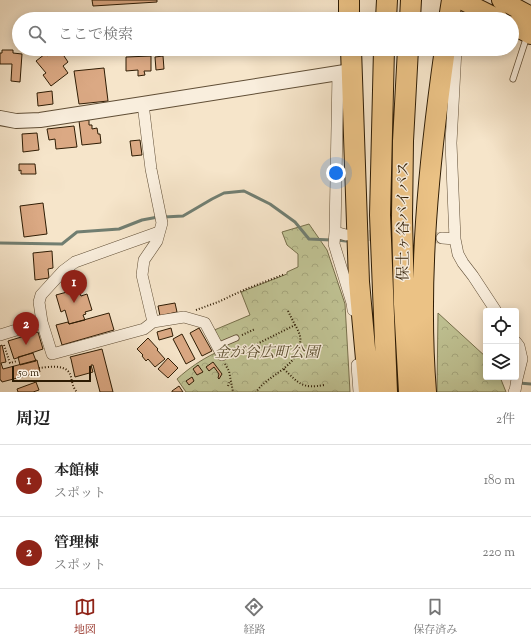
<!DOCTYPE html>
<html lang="ja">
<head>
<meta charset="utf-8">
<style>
	:root { --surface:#fff; --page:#f2f2f2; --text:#222; --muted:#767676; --line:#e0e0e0; --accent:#8f2418 }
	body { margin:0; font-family:"Sorts Mill Goudy","Noto Serif JP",serif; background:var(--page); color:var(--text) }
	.controls { position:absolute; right:12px; bottom:12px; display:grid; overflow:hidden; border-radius:4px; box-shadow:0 2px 10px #0003 }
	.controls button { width:36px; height:36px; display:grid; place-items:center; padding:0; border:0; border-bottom:1px solid var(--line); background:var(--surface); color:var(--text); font:20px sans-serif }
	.scale { position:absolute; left:12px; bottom:10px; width:79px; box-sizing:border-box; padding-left:4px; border:2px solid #2e1c04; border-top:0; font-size:11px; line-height:14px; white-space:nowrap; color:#2e1c04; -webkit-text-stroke:3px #f9eedd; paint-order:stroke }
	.you { position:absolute; left:336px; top:173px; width:14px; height:14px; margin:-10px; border:3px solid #fff; border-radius:50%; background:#1a73e8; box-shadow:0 0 0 6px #1a73e833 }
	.badge { display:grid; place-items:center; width:26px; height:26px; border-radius:50%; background:var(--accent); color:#fff; font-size:13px; font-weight:700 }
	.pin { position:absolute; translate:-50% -33px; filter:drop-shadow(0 1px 2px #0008) }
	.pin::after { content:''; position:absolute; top:21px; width:14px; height:12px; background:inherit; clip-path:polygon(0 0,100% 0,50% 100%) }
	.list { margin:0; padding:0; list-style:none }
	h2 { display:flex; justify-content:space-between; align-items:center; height:52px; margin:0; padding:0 16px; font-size:17px }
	h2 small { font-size:13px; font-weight:400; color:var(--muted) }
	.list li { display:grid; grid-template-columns:26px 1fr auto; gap:12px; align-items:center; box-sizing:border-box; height:72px; padding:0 16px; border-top:1px solid var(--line) }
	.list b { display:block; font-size:15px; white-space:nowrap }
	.list p { margin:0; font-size:13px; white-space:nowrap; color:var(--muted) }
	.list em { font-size:13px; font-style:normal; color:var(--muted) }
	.icon { flex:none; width:22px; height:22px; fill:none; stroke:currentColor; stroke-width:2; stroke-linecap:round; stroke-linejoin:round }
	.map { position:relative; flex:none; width:531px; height:392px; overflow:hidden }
	.search { position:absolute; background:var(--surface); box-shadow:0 2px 10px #0003; left:12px; right:12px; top:12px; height:44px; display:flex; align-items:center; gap:10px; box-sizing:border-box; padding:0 14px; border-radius:22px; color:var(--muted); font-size:15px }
	.sheet { height:196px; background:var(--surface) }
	nav { display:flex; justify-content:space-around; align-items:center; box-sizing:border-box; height:56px; border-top:1px solid var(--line); background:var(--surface); font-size:11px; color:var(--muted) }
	nav a { display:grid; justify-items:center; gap:2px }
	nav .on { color:var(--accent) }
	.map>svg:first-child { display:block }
</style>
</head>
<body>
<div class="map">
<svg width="531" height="392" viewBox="0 0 531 392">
	<defs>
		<pattern id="forest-crowns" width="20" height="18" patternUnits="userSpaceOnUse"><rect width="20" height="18" fill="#c0c394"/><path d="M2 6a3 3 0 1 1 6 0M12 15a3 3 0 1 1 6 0" fill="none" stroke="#a5a77e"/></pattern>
	</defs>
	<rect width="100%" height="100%" fill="#f6e5ca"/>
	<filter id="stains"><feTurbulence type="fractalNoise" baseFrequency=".005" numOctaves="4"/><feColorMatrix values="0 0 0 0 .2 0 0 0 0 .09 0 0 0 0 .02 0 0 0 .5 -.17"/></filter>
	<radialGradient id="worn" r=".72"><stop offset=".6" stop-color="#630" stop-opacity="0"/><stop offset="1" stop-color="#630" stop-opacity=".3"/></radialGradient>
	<path fill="url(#forest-crowns)" stroke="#77704c" d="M309 224 327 250 345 304 350 392H186L177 379C189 368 201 360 215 353L212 331 250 315 241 292 287 274V272L298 267V254L287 245 282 232Z
		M438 313 486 357V377H500L506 392H437Z"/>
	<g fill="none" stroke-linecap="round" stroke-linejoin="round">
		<path stroke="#717e71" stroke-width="3" d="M164 217 183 216 212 199 224 193 244 191 270 204 295 222 309 239 331 240
			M337 240 346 241
			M0 243 62 244 77 232 119 229 142 220 158 217
			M519 383 531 384"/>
	</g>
	<path fill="#dba984" stroke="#2e1c04" d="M92 0H157V2L93 6Z
		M223 49H233V52L224 53Z
		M2 50H13V53L22 54 20 82 11 81 12 64H0V53H2Z
		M60 50 68 62 63 66 68 73 51 86 43 75 46 73 36 61 45 54 47 56 52 52 54 55Z
		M151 56V71H144L145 75 138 76V70L126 71V57Z
		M163 56 164 69 156 70 155 57Z
		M104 68 108 101 79 104 74 71Z
		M52 91 53 104 38 106 37 93Z
		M89 120V125H92V129L97 128 98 134H100L101 143 82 145 79 121Z
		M74 126 77 147 56 149 55 139 49 140 47 129Z
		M37 133 39 150 23 152 22 134Z
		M140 140 142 155 132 156 130 141Z
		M19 164H35L36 174H21V170L19 171Z
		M43 203 47 234 24 237 20 206Z
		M52 251 53 268 48 269 49 278 35 280 33 253Z
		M78 289 81 296 87 294 92 310 85 312 86 314 83 315 85 320 69 324 65 310 61 312 56 295Z
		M175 303 177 312 160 316 158 306Z
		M109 313 114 330 62 345 56 325 68 322 69 324Z
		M171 328 173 336 159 340 157 332Z
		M199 328 212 351 202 356 190 333Z
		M38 332 43 349 14 359 8 341Z
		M182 334 195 359 186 364 173 339Z
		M148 338 158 349 157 350 165 359 155 367 148 359 146 361 142 356 143 355 137 349Z
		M2 345 6 362 1 363 3 369 37 360 40 372 2 382 1 380H0V346Z
		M102 349 113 392H100L93 365H91L93 372 75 377 71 359 70 357Z
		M33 353 36 361 20 365 18 357Z
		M168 358 178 368 168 378 158 369Z
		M213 362 222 374 219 379 218 378 219 374 214 367 209 371 206 367Z
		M198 365 203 372 197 375 193 369Z
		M192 377 194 381 189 385 186 381Z
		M36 382 39 390 33 392H18L17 389Z
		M179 386 183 392H172V391Z"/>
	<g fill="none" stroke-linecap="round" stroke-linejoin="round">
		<path stroke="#cebda2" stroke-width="11" stroke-dasharray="11 5.5" stroke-linecap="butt" d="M352 235 442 238"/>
		<g stroke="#604e36" stroke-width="7">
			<path id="service" d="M513 79 527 36
				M217 346 236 338"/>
		</g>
		<g stroke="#604e36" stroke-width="12">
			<path id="minor" d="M338 73 335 232 346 235
				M143 104 151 169 162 223 157 241 144 260 142 275 153 322 144 329 52 354 42 322 39 302 41 295 63 271 75 262 159 232
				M335 232 334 244 352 303 353 310
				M442 238 455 239 451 143 456 49
				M455 239 458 254 463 263 473 276 496 311
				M153 322 184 317 205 323 222 355
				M0 335 42 322
				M357 365 359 392
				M514 392 515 391 517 379 522 359 519 346 516 342"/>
		</g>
		<g stroke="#604e36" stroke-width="16">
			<path id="tertiary" d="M0 118 16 121 40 120 143 104 351 71"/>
		</g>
		<g stroke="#2e1c04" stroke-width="20">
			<path id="primary" d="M461 0 499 19
				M501 0 531 16
				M512 25 531 35"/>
		</g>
		<g stroke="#2e1c04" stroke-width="22">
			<path id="motorway" d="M349 0V19
				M386 19 387 0
				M410 19 411 0
				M449 19 452 0
				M351 49 359 282 369 392
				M384 49 380 215 387 392
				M408 49 403 141 402 218 404 304 409 392
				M426 392C417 278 429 162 445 49"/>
		</g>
		<path stroke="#2e1c04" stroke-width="2" stroke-dasharray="1 2" stroke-linecap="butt" d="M196 310 218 302 246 289 285 274
			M288 311 295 325
			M242 335 255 329
			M4 345 10 363 17 361
			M249 348 295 325C297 328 299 332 300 336 301 340 300 344 299 348 292 370 268 375 256 392
			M225 364 229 371 233 392
			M39 368C49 367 68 363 71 377 72 382 73 388 77 392
			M284 369C299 384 303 389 324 385
			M228 386 230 381"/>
		<use href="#service" stroke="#f9eedd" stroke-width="5.5"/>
		<use href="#minor" stroke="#f9eedd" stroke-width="11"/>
		<use href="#tertiary" stroke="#f9eedd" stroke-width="14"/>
		<use href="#primary" stroke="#ebc285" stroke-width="18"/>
		<use href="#motorway" stroke="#ebc285" stroke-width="20"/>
	</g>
	<g text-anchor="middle" stroke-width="3" stroke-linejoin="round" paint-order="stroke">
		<g font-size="15" fill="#2e1c04" stroke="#f9eedd">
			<text transform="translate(403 221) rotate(-90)" y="5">保土ヶ谷バイパス</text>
		</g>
		<g font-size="15" font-style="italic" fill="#5a4e2f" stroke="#f9eedd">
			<text x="267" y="357">金が谷広町公園</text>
		</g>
	</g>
	<rect width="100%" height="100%" filter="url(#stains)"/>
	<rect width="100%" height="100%" fill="url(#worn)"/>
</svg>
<div class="controls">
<button><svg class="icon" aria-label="locate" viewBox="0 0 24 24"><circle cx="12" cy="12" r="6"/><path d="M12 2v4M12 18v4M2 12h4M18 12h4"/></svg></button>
<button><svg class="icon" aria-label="layers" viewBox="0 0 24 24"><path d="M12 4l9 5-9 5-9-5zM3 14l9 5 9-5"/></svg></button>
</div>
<div class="scale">50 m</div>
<div class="you"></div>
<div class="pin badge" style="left:74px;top:303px">1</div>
<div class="pin badge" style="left:26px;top:345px">2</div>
<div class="search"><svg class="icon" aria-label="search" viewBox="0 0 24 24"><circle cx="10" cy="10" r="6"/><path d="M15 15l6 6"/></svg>ここで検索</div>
</div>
<section class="sheet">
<h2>周辺<small>2件</small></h2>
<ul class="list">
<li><span class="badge">1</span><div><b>本館棟</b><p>スポット</p></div><em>180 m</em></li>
<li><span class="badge">2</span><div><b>管理棟</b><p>スポット</p></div><em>220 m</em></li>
</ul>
</section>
<nav>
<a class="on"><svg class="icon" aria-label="map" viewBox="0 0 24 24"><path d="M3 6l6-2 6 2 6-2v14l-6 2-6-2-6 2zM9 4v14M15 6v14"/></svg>地図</a>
<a><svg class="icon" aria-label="directions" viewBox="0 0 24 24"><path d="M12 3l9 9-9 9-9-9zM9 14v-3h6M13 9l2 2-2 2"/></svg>経路</a>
<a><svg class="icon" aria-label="saved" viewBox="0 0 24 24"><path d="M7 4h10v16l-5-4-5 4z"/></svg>保存済み</a>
</nav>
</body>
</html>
